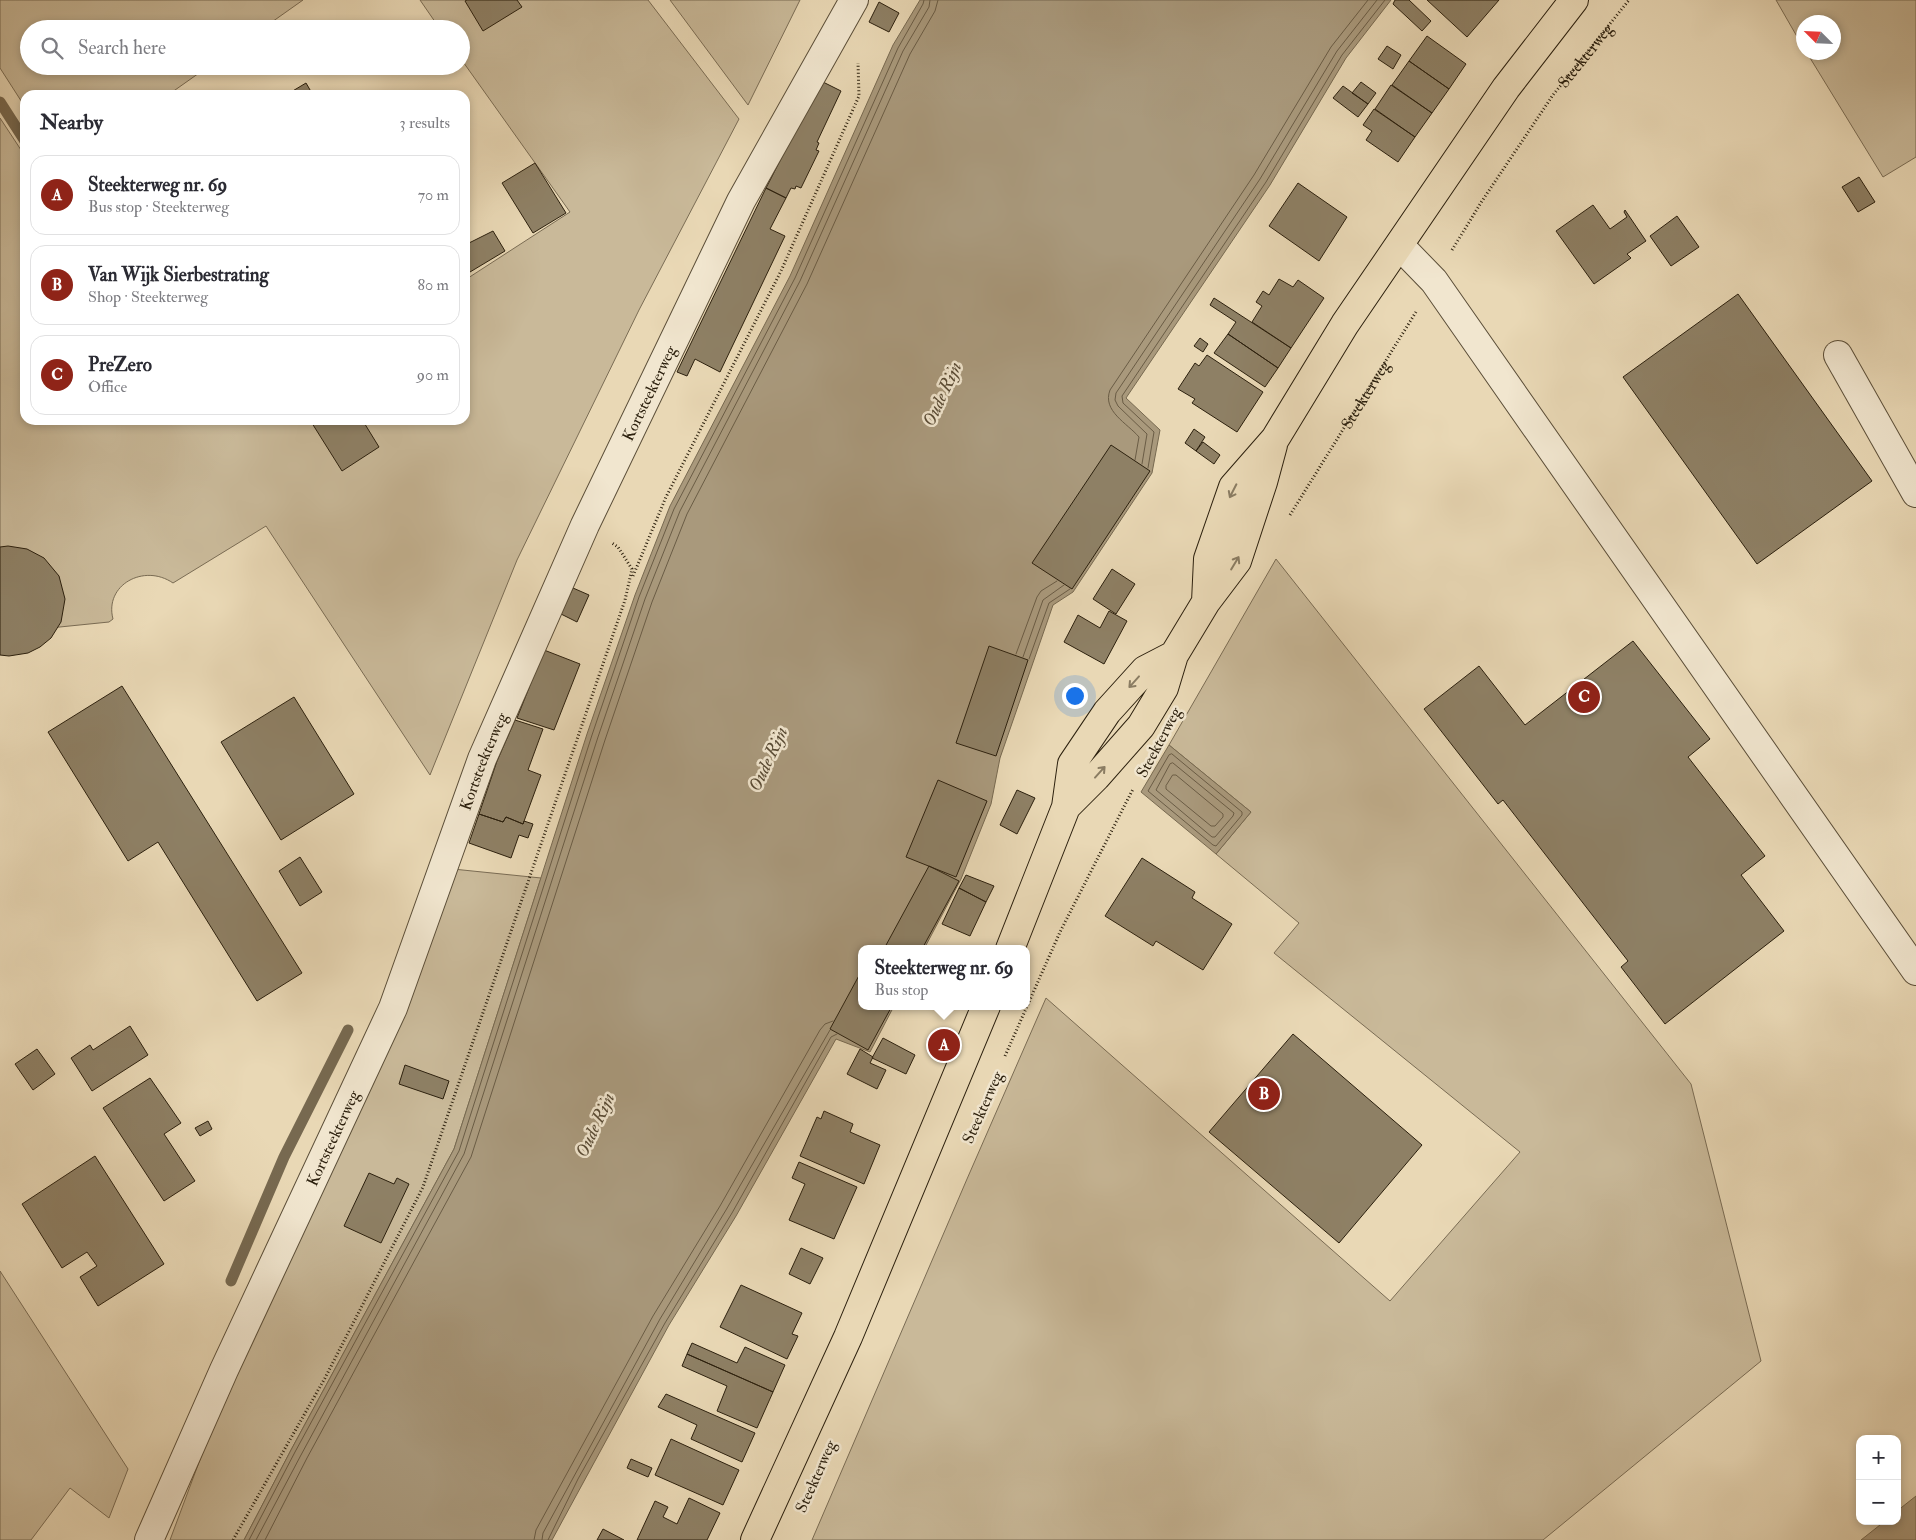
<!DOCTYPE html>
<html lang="en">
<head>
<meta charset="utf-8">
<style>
	:root { --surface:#fff; --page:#f2f2f3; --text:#2b2b33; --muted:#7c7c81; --line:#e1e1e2; --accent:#8f2418 }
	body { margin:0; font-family:"IM FELL Double Pica",serif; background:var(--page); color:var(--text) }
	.controls { position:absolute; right:15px; bottom:15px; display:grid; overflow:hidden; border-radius:10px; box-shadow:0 2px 8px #0003 }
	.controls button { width:45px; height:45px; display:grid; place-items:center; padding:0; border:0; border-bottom:1px solid var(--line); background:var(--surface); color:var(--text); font:25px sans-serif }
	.compass { position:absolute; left:1796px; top:15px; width:45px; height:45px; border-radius:50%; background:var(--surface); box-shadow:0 2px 8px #0003; rotate:294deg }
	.you { position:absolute; left:1074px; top:695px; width:18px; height:18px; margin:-12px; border:4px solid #fff; border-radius:50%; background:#1a73e8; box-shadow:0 0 0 8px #1a73e833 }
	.badge { display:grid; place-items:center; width:32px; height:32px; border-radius:50%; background:var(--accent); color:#fff; font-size:16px; font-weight:700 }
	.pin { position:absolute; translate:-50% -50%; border:2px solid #fff; box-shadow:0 1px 5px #0006 }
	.popup { position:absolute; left:858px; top:945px; width:172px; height:65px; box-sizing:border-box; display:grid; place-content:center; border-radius:10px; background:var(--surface); filter:drop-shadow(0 1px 4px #0005); font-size:16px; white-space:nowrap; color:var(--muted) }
	.popup b { font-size:19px; color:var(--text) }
	.popup::after { content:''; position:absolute; left:50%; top:100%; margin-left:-10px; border:10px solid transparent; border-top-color:var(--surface) }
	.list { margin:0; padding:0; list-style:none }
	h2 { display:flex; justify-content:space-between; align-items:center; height:65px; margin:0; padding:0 20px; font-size:21px }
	h2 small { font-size:16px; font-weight:400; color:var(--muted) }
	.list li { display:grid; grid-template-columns:32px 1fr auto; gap:15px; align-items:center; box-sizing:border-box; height:80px; margin:0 10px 10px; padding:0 10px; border:1px solid var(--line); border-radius:15px }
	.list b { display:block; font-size:19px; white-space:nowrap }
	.list p { margin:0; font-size:16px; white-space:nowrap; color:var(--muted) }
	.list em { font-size:16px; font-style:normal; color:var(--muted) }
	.icon { flex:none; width:28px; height:28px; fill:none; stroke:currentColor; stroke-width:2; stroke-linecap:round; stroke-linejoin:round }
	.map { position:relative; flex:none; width:1916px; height:1540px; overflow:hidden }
	.search { position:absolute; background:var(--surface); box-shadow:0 2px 8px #0003; left:20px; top:20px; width:450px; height:55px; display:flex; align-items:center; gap:12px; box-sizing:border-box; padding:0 18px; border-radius:28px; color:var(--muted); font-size:19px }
	.panel { position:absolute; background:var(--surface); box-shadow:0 2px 8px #0003; left:20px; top:90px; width:450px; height:335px; border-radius:15px }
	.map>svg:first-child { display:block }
</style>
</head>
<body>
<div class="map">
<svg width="1916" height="1540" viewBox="0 0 1916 1540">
	<rect width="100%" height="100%" fill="#e9d8b5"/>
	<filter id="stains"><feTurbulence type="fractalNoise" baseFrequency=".004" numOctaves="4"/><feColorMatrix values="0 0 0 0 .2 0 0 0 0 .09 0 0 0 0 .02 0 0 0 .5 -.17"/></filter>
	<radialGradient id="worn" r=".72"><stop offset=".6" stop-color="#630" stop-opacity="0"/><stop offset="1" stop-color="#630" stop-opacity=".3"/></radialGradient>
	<path fill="#c9b999" stroke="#7a6c54" d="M0 0H303L262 29H29V66H209L168 95H25V107L0 68Z
		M420 0H648L739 119 639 310 517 560 430 775 266 526 173 583C144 563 104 585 113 619L109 622 40 629 0 646V118L25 156V420H465V280L570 212 461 59V29H440Z
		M670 0H800L748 105Z
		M1776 0H1916V157L1883 177 1807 53 1834 52V22H1804L1803 47Z
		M1276 559 1691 1084 1761 1361 1543 1540H812L967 1179 1046 998 1390 1301 1520 1152 1274 953 1299 923 1216 854 1251 812 1169 745Z
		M443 868 541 878 454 1149 291 1450 244 1540H170L239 1355Z
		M0 1271 128 1469 109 1518 70 1488 31 1540H0Z"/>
	<path fill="#a9997c" stroke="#776950" d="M920 0H1391L1346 58 1270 185 1126 398 1160 430 1152 473 1073 592 1053 605 1000 758 991 804 961 879 924 949H862V1006H894L870 1052 836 1039 736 1216 669 1325 552 1540H244L291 1450 454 1149 587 734 635 595 670 506 790 276 893 45Z
		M1169 745 1251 812 1216 854 1141 792Z
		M1916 1496V1540H1861L1885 1521H1897V1511Z"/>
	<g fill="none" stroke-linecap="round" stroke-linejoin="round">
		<path stroke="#6a5c45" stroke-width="1" d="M1135 460 1139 437C1127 423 1102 411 1110 390L1254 175 1331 47 1368 0
			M1142 464 1147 434 1118 406 1115 400 1116 393 1260 179 1337 51 1377 0
			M1148 468 1154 432 1123 403 1122 396 1266 182 1342 55 1385 0
			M1016 654 1037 597 1041 591 1057 581
			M1023 657 1043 600 1064 585
			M1029 659 1049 603 1070 589
			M1172 754 1242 812V815L1216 846 1213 845 1148 791 1169 755Z
			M1173 763 1234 813 1233 816 1215 837H1212L1156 790 1170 764Z
			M1173 775H1176L1223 814V817L1215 826H1211L1166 789V786Z
			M249 1540 295 1452 459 1151 592 735 639 597 674 509 795 278 898 48 923 4 924 0
			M256 1540 301 1455 464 1154 598 737 645 599 680 511 800 281 903 51 929 7 930 0
			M265 1540 307 1458 471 1157 605 740 652 602 687 514 807 284 910 54 935 11 938 0
			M534 1540 536 1530 653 1316 720 1206 820 1030 825 1024 833 1021
			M542 1540 543 1533 660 1319 726 1210 830 1030
			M548 1540 578 1479 665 1323 732 1213 831 1037 837 1034"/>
		<path stroke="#776950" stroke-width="11" d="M0 102 25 141
			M231 1281 284 1157 348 1030"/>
	</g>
	<path fill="#8e8065" stroke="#2c200e" d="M467 0H517L522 7 483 31 465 1Z
		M1395 0H1409L1431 21 1422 31 1393 4Z
		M1427 0H1499L1467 37Z
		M879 2 899 13 889 32 869 22Z
		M1427 36 1466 64 1449 89 1409 61Z
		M1387 46 1401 55 1393 69 1378 59Z
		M1409 61 1449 89 1432 113 1392 85Z
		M821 81 841 91 817 142 819 143 816 150 819 151 801 188 796 186 795 189 791 188 786 198 766 188Z
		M1361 82 1376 93 1368 104 1352 93Z
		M306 83 313 95H286Z
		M1391 85 1432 113 1415 137 1375 109Z
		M1343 86 1368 104 1358 117 1333 98Z
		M1374 109 1415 137 1398 162 1366 140 1372 131 1363 125Z
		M535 163 566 213 533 233 502 183Z
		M1859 177 1875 202 1858 212 1842 187Z
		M1298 183 1347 217 1319 261 1269 226Z
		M766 188 786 198 770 229 785 236 720 372 695 359 687 376 677 372Z
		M1593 205 1610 229 1627 217 1624 212 1625 210 1646 241 1627 254 1631 258 1594 284 1556 231Z
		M1677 216 1699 247 1671 266 1650 236Z
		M493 231 505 251 465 275V245Z
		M1279 279 1293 287 1298 280 1324 298 1291 348 1252 322 1262 306 1256 302 1263 291 1269 295Z
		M1738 294 1872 481 1757 564 1623 377Z
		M1214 298 1291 348 1278 368 1228 334 1236 322 1210 305Z
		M1228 334 1278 368 1265 387 1214 353Z
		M1200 338 1208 344 1203 352 1194 346Z
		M1207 355 1263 392 1237 432 1192 403 1195 399 1178 389 1195 363 1199 366Z
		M310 420H365L363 421 379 447 342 471Z
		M1194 429 1205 437 1196 451 1185 443Z
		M1203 442 1220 455 1214 464 1196 451Z
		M1111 445 1150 471 1072 589 1032 563Z
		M8 546 27 549 44 558 59 576 65 599 61 622 51 638 40 647 28 653 9 656 0 655V547Z
		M1112 569 1135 584 1116 614 1093 599Z
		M573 588 589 595 577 622 561 614Z
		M1109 611 1127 621 1104 664 1064 642 1078 615 1100 628Z
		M1633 641 1710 739 1688 757 1765 856 1741 875 1784 931 1665 1024 1621 967 1628 961 1503 800 1498 804 1424 709 1479 666 1525 725Z
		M989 646 1028 660 996 756 956 743Z
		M544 650 580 664 554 730 517 718Z
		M122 686 302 973 257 1001 158 842 128 861 48 732Z
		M294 697 354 794 281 840 221 742Z
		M515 720 543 729 528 770 541 775 523 824 506 817 503 822 479 814 497 761Z
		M938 780 987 801 956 877 906 857Z
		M1017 790 1035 798 1017 834 1000 825Z
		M479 814 503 822 506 817 523 824 524 821 533 824 528 838 519 835 511 858 469 843Z
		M300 857 322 892 300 906 279 871Z
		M1142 858 1195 892 1192 898 1232 924 1203 970 1156 941 1153 946 1105 916Z
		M929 866 959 881 922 949H889L885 947Z
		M966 875 994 886 986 902 959 888Z
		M959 888 986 902 970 936 942 924Z
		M862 970V1006H892L868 1050 830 1029Z
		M130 1026 148 1055 92 1091 71 1058 90 1045 93 1050Z
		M1293 1034 1422 1145 1339 1243 1209 1132Z
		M883 1038 915 1055 906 1074 872 1058Z
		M37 1049 55 1074 33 1090 15 1064Z
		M860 1049 873 1057 870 1063 886 1070 877 1089 847 1074Z
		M405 1065 449 1081 443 1099 399 1084Z
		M150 1078 181 1123 164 1134 195 1181 164 1201 103 1108Z
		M824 1111 853 1124 850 1132 880 1145 864 1184 800 1156 817 1117 821 1119Z
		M208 1121 212 1129 200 1136 195 1128Z
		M95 1156 164 1264 98 1306 80 1277 97 1266 87 1252 62 1268 22 1204Z
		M799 1162 857 1187 834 1239 789 1220 805 1184 792 1178Z
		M369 1173 394 1184 397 1178 409 1184 381 1243 344 1226Z
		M801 1248 823 1258 810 1284 789 1274Z
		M741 1285 802 1313 792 1334 798 1336 787 1359 720 1327Z
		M692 1343 737 1363 745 1347 785 1365 773 1392 687 1354Z
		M687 1354 773 1392 757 1428 717 1411 727 1386 682 1366Z
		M666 1394 755 1433 742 1462 691 1439 697 1425 658 1407Z
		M671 1439 739 1470 723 1505 655 1475Z
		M631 1459 652 1468 648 1477 627 1468Z
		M689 1498 720 1513 707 1540H637L655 1501 668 1507 663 1517 677 1524Z
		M603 1529 624 1540H597Z"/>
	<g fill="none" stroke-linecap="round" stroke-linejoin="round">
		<g stroke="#5b4e38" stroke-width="30">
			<g id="minor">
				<path d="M1400 246 1434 281 1916 971"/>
				<path d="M1838 355 1916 493"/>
				<path id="s3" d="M149 1540 224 1370 393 1008 482 759 585 525 741 201 854 0"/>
			</g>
		</g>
		<g stroke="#2c200e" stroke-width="30">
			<path id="major" d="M1206 602 1208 559 1233 487 1275 439 1345 324 1506 88 1574 0
				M1066 807 1096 777 1141 726 1164 688 1174 655 1206 602 1237 561 1263 482 1273 445
				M1010 949 1066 807 1072 764 1107 712 1145 670 1174 655
				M755 1540 848 1337 986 1006"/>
		</g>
		<g stroke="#2c200e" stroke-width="3" stroke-dasharray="1 2.5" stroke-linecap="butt">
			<path id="s1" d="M1452 250 1482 201 1553 95 1629 0"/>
			<path id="s2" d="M1290 515 1416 312"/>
			<path d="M633 576 666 497 781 271 859 96 858 63"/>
			<path d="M1005 1056 1060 932 1133 789"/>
			<path d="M233 1540 325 1378 423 1187 625 600 632 569 618 547 612 543"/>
		</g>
		<use href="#minor" stroke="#f1e6cf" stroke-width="28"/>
		<use href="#major" stroke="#e9d8b5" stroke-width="28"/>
	</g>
	<defs><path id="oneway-shaft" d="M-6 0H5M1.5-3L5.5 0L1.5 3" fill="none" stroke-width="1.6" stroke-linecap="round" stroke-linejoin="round" transform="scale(1.25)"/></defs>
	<g stroke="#8a7c62">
		<use href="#oneway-shaft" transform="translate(1233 491) rotate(117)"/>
		<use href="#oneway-shaft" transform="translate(1235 563) rotate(-59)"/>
		<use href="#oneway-shaft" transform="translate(1134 682) rotate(132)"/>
		<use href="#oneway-shaft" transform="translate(1100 772) rotate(-48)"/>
	</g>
	<g text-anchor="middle" stroke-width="5" stroke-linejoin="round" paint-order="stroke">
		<g font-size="16" fill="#2c200e" stroke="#f1e6cf">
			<text dy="6" stroke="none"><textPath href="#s1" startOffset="236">Steekterweg</textPath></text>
			<text dy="6" stroke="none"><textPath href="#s3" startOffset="1252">Kortsteekterweg</textPath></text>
			<text dy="6" stroke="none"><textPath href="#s2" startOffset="142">Steekterweg</textPath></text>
			<text transform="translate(1158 742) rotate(-62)" y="6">Steekterweg</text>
			<text dy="6" stroke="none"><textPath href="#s3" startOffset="848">Kortsteekterweg</textPath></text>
			<text transform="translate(982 1107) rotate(-66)" y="6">Steekterweg</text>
			<text dy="6" stroke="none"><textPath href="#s3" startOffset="442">Kortsteekterweg</textPath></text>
			<text transform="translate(815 1476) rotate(-66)" y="6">Steekterweg</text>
		</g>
		<g font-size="18" font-style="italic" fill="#584a34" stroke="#f1e6cf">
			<text transform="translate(942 394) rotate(-65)" y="6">Oude Rijn</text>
			<text transform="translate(768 759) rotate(-65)" y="6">Oude Rijn</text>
			<text transform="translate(595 1125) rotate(-65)" y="6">Oude Rijn</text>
		</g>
	</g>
	<rect width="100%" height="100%" filter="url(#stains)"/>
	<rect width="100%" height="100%" fill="url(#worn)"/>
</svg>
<div class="controls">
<button>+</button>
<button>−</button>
</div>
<svg class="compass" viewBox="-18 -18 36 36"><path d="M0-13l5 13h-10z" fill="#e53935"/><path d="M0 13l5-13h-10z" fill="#7c7c81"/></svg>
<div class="you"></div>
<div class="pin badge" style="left:944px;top:1045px">A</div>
<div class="popup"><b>Steekterweg nr. 69</b>Bus stop</div>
<div class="pin badge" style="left:1264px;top:1094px">B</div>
<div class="pin badge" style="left:1584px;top:697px">C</div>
<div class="search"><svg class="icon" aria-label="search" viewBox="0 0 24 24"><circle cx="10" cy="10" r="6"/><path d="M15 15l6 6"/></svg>Search here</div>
<section class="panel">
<h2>Nearby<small>3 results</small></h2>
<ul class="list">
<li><span class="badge">A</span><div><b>Steekterweg nr. 69</b><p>Bus stop · Steekterweg</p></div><em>70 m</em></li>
<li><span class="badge">B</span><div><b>Van Wijk Sierbestrating</b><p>Shop · Steekterweg</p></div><em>80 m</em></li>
<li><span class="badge">C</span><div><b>PreZero</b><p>Office</p></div><em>90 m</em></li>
</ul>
</section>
</div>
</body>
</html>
